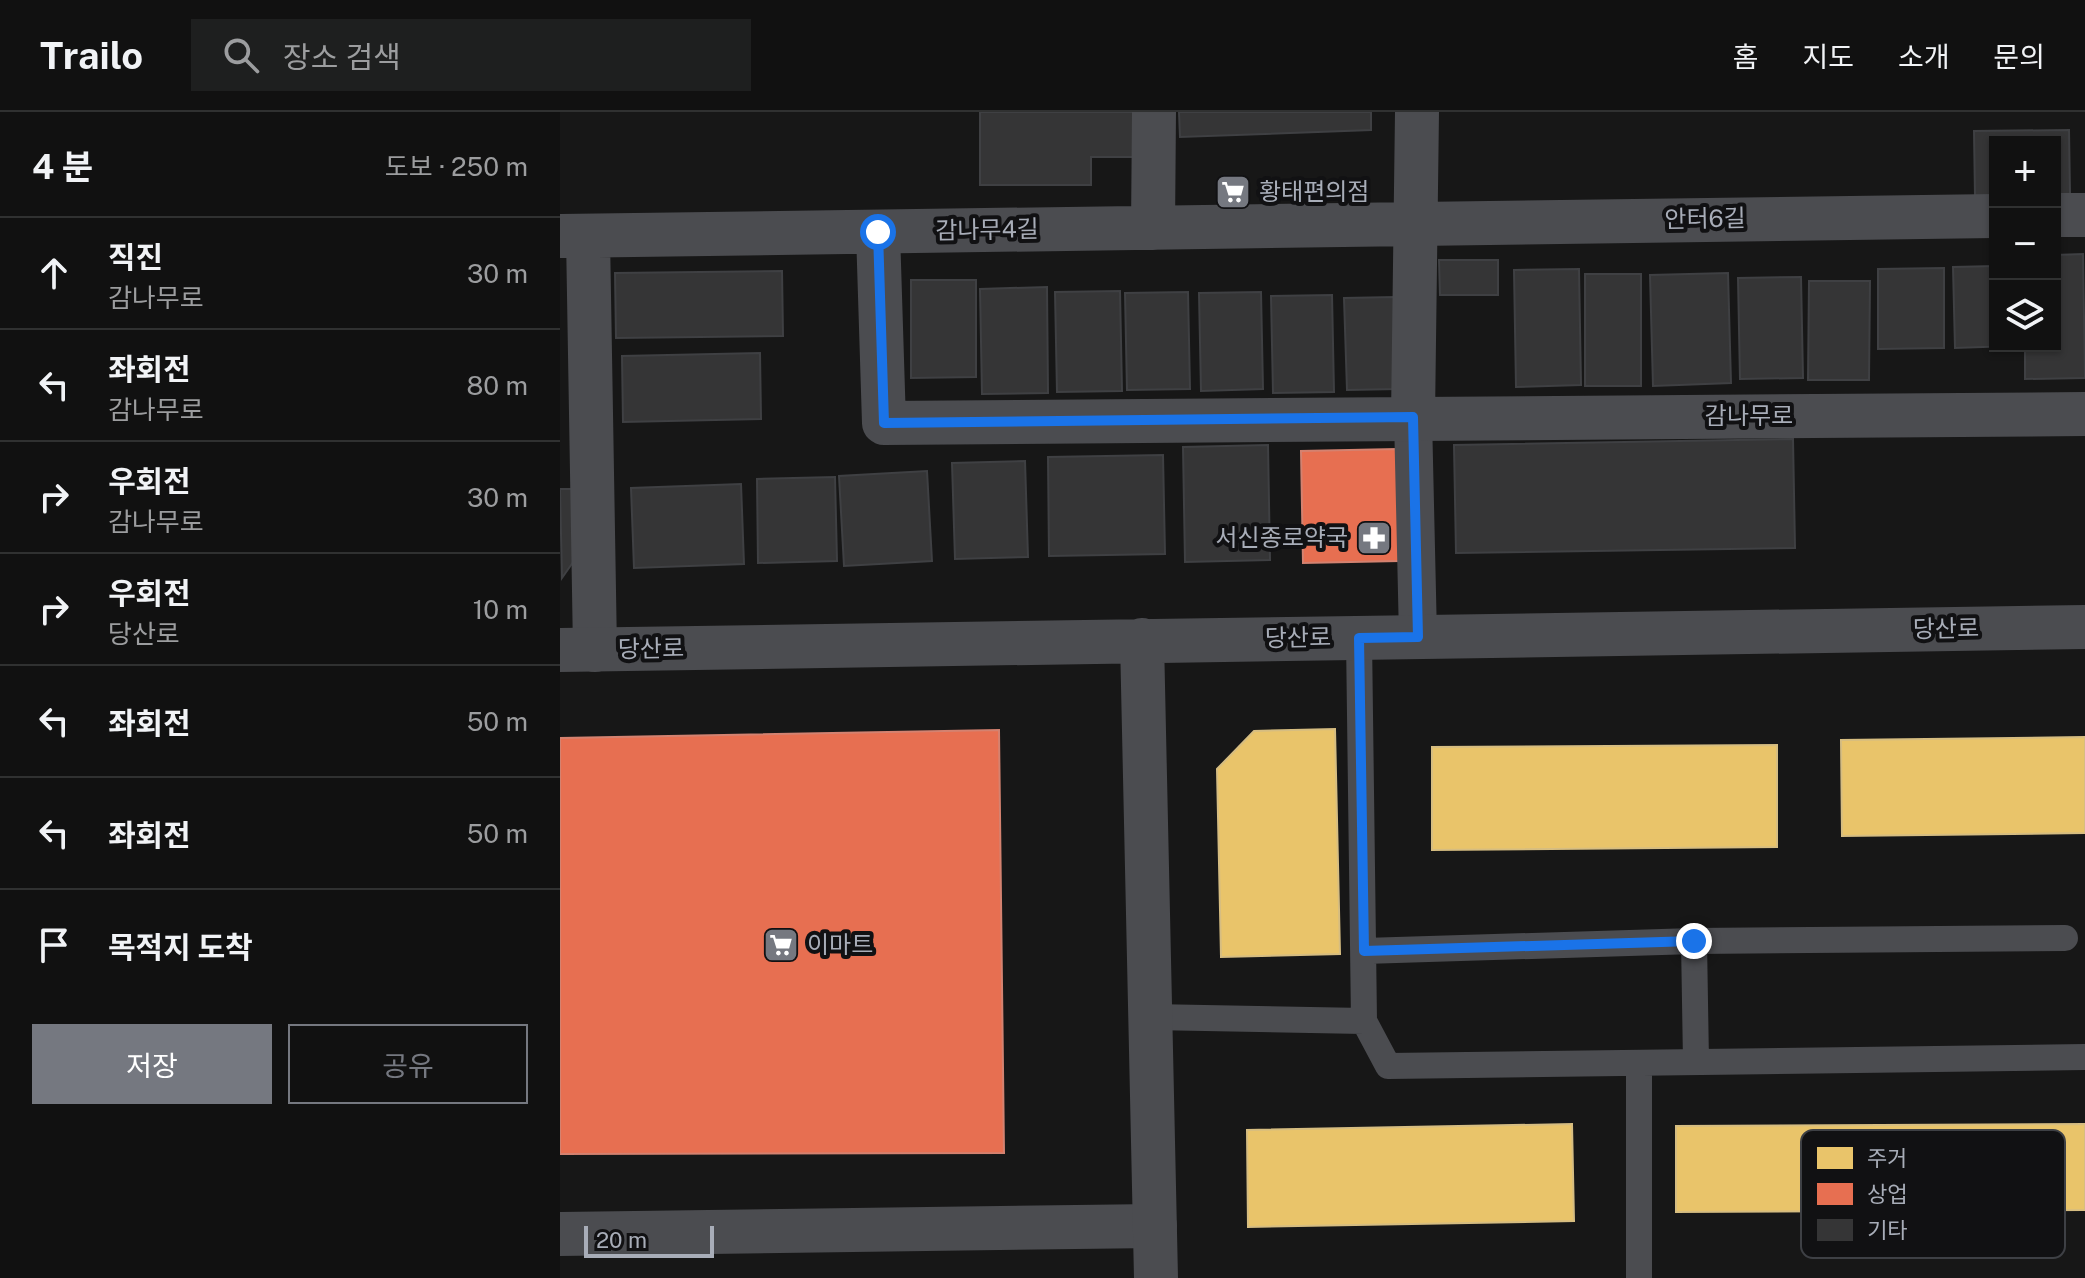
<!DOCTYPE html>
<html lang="ko">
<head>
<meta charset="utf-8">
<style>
	:root { --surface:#111; --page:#1e1f1f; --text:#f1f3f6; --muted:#9c9d9f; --line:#303131; --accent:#757880 }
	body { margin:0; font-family:"Public Sans","Noto Sans KR",sans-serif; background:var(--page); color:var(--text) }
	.controls { position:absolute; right:24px; top:24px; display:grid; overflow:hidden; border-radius:0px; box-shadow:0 2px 6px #0004 }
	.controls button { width:72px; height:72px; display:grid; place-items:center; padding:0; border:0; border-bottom:2px solid var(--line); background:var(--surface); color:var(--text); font:40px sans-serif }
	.scale { position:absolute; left:24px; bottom:20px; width:130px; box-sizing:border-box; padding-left:8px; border:4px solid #a8adb8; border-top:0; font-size:22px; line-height:28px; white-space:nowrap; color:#a8adb8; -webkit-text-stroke:6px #111113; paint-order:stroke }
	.stop { position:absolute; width:24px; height:24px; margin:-18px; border:6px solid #1a73e8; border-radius:50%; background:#fff }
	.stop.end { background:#1a73e8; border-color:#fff; box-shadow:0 2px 8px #0008 }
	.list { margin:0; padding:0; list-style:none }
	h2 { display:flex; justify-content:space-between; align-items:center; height:104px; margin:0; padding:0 32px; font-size:34px }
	h2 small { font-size:26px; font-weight:400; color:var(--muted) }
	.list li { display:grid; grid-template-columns:52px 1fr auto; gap:24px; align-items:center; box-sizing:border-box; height:112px; padding:0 32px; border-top:2px solid var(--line) }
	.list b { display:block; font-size:30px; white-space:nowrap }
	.list p { margin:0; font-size:26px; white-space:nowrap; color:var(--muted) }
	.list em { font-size:26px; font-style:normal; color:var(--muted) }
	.actions { display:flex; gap:16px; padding:24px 32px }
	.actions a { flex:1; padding:18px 0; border:2px solid var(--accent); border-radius:0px; text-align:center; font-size:28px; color:var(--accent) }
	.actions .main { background:var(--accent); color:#fff }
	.icon { flex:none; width:44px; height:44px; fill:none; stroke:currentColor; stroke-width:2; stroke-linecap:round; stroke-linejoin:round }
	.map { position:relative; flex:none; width:1525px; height:1166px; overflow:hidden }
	header { display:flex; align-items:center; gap:48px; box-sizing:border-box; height:112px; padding:0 40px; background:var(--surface); border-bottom:2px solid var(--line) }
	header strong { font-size:38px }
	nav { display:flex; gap:44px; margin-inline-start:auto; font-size:28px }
	.search { width:560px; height:72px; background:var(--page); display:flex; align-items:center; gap:20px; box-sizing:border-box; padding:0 28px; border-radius:0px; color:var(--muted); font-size:30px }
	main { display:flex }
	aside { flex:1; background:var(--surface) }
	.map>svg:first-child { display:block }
</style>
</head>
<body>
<header>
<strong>Trailo</strong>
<div class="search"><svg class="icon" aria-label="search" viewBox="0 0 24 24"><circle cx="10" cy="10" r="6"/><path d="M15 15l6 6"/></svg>장소 검색</div>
<nav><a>홈</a><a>지도</a><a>소개</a><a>문의</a></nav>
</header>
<main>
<aside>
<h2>4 분<small>도보 · 250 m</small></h2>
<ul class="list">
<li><svg class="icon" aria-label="ahead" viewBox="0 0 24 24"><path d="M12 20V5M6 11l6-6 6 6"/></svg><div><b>직진</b><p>감나무로</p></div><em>30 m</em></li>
<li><svg class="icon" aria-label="left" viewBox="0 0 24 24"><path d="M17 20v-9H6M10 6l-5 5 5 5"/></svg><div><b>좌회전</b><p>감나무로</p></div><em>80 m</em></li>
<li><svg class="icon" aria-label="right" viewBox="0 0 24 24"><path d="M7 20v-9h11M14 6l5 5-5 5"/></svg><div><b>우회전</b><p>감나무로</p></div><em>30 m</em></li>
<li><svg class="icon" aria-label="right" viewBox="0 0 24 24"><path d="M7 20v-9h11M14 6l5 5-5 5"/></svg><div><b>우회전</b><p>당산로</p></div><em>10 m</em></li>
<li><svg class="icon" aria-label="left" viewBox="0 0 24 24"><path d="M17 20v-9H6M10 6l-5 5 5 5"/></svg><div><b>좌회전</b></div><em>50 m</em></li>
<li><svg class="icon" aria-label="left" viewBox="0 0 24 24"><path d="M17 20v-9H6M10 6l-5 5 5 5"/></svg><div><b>좌회전</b></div><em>50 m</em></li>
<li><svg class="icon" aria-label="arrive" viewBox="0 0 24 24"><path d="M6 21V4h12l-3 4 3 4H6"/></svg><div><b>목적지 도착</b></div></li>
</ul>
<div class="actions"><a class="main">저장</a><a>공유</a></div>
</aside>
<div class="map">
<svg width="1525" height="1166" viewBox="0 0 1525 1166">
	<rect width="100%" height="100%" fill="#171717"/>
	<path fill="#e9c46a" stroke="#d6bd81" stroke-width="2" d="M775 617 780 842 661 845 657 657 694 619Z
		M1525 625V721L1282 724 1281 628Z
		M1217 633V735L872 738V635Z
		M1012 1012 1014 1109 688 1115 687 1018Z
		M1525 1012V1098L1116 1100V1014Z"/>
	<path fill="#e76f51" stroke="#d48270" stroke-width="2" d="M837 337 839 449 743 451 741 339Z
		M439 618 444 1041 0 1042V626Z"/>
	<path fill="#353536" stroke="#3f4043" stroke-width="2" d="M420 0H577V45H531V73H420Z
		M619 0H811V18L620 25Z
		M1509 18 1510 82 1495 83V30H1435V84H1415L1414 19Z
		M1523 142 1525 266 1465 267V234H1495V143Z
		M879 148H938V183H880Z
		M1435 154V234H1451L1395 236 1393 155Z
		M1384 156V236L1318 237V157Z
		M1019 157 1021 273 956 275 954 158Z
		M222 159 223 224 56 226 55 161Z
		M1168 161 1171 271 1093 274 1090 163Z
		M1025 162H1081V274H1025Z
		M1241 165 1243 266 1180 267 1178 166Z
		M351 168H416V265L351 266Z
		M1249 169H1310L1309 268H1248Z
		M487 175 488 281 422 282 420 177Z
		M560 179 562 279 497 280 495 180Z
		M628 180 630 277 567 278 565 181Z
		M701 180 703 277 641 279 639 181Z
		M772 183 774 280 713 281 711 184Z
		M835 185 838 277 787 278 784 186Z
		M200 241 201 307 63 310 62 244Z
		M1233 327 1235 436 896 441 894 333Z
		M708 333 710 448 625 450 623 335Z
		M603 343 605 442 489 444 488 345Z
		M465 349 468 445 395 447 392 351Z
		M367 359 372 449 284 454 279 364Z
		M275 365 277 449 198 451 197 367Z
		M181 372 184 452 74 456 71 376Z
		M0 377H17L18 443 2 466Z"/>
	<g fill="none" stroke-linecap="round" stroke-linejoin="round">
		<path stroke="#4b4c50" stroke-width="26" d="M1134 829 1136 950
			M804 839 1134 829 1505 826
			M591 905 804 909 799 526
			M804 909 828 954 1525 945
			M1079 952V1166"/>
		<path stroke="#4b4c50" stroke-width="38" d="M853 305 858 525"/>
		<path stroke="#4b4c50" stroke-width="44" d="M1495 103H1525
			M593 116 594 0
			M318 120 324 311 1525 302
			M0 124 1435 104
			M28 124 35 538
			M853 305 857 0
			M0 1122 595 1114"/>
		<path stroke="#4b4c50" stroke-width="44" d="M582 528 596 1166
			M0 538 1525 515"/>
	</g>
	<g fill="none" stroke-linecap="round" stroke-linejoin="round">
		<path stroke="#1a73e8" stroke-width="10" d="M318 120 324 311 853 305 858 525 799 526 804 839 1134 829"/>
	</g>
	<defs>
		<g id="supermarket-square" transform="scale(1.8)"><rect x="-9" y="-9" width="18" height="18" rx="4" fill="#757880" stroke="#111113"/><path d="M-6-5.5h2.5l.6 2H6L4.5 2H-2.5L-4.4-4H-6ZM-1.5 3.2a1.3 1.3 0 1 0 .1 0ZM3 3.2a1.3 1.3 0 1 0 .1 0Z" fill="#fff"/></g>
		<g id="pharmacy-square" transform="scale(1.8)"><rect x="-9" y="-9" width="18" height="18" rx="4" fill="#757880" stroke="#111113"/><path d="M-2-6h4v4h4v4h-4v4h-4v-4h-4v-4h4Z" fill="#fff"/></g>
	</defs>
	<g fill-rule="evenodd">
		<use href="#supermarket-square" x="673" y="80"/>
		<use href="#pharmacy-square" x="814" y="426"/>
		<use href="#supermarket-square" x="221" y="833"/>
	</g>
	<g text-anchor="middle" stroke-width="8" stroke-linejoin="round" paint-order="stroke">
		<g font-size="24" fill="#a8adb8" stroke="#111113" text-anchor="start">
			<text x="699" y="88">황태편의점</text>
			<text x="788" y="434" text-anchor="end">서신종로약국</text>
			<text x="247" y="841">이마트</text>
		</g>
		<g font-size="24" fill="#a8adb8" stroke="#111113">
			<text transform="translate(1145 107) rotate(-1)" y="8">안터6길</text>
			<text transform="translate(427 118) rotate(-1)" y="8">감나무4길</text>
			<text x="1189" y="312">감나무로</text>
			<text transform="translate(1386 517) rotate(-1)" y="8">당산로</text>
			<text transform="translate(738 526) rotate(-1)" y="8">당산로</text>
			<text transform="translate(91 537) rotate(-1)" y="8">당산로</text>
		</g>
	</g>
	<rect x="1241" y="1018" width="264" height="128" rx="12" fill="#111113" stroke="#3e4045" stroke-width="2"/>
	<rect x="1257" y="1035" width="36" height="22" fill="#e9c46a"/>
	<rect x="1257" y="1071" width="36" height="22" fill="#e76f51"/>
	<rect x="1257" y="1107" width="36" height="22" fill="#353536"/>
	<g font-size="22" fill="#a8adb8">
		<text x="1307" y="1054">주거</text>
		<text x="1307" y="1090">상업</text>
		<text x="1307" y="1126">기타</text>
	</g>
</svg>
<div class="controls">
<button>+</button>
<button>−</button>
<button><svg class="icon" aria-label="layers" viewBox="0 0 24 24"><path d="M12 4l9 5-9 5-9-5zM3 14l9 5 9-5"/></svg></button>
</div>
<div class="scale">20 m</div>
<div class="stop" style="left:318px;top:120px"></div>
<div class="stop end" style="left:1134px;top:829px"></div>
</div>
</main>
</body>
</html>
